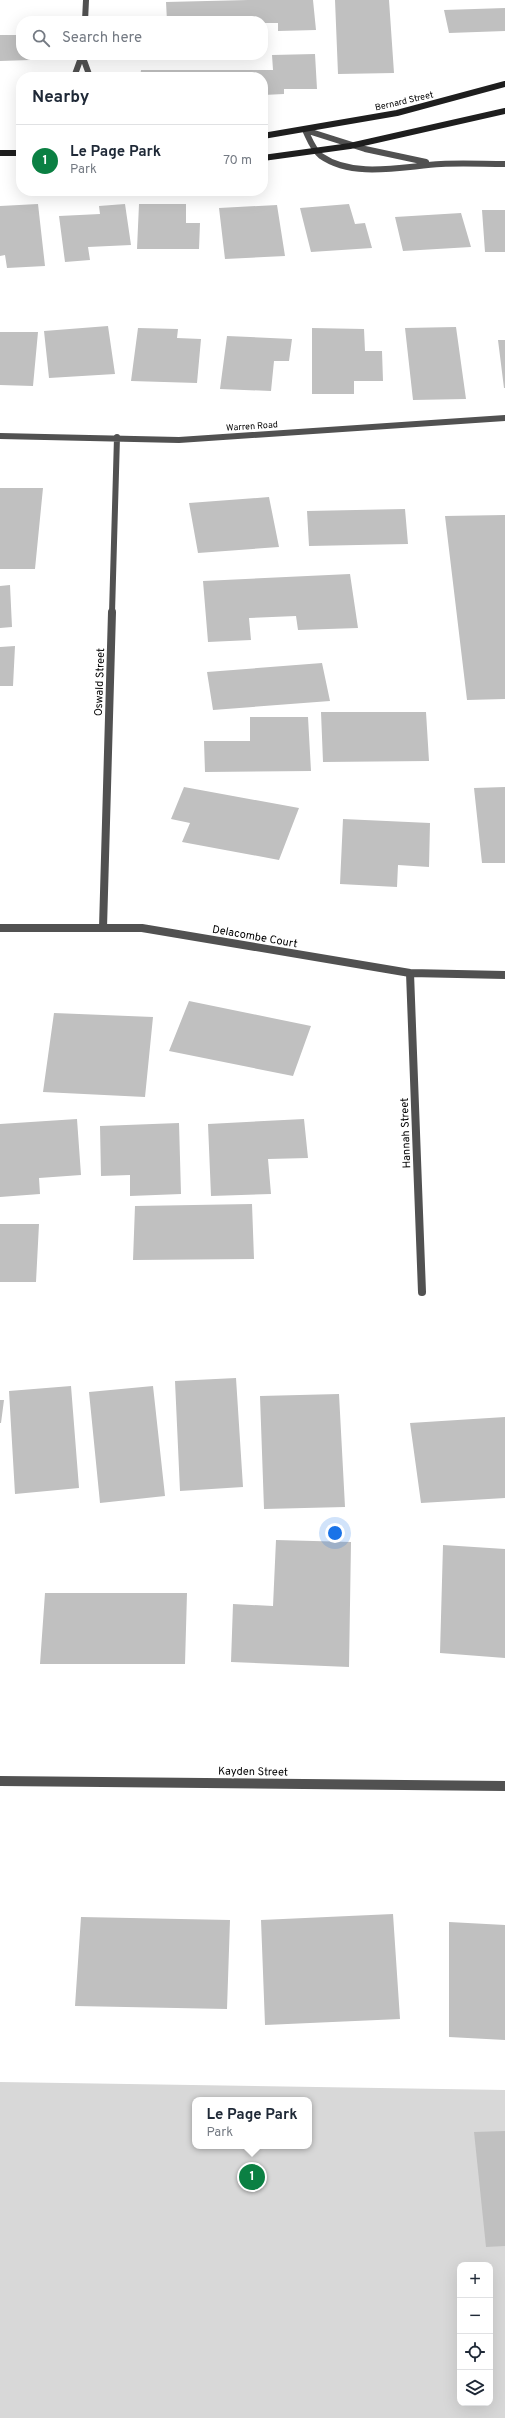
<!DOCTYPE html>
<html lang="en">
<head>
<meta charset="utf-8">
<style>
	:root { --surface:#fff; --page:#f2f2f3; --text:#1f2937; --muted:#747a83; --line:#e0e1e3; --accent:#0b8043 }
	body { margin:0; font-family:Overpass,sans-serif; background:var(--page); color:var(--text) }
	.controls { position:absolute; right:12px; bottom:12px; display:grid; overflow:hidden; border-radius:8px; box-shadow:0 4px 16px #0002 }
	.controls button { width:36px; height:36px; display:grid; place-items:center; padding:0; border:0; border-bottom:1px solid var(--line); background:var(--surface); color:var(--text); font:20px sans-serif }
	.you { position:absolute; left:335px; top:1533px; width:14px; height:14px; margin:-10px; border:3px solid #fff; border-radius:50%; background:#1a73e8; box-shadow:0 0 0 6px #1a73e833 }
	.badge { display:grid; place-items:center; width:26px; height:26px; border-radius:50%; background:var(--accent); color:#fff; font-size:13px; font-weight:700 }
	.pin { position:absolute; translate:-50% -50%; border:2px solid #fff; box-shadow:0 1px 4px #0006 }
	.popup { position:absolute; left:192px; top:2097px; width:120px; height:52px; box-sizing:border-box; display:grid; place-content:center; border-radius:8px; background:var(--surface); filter:drop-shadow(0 1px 3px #0005); font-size:13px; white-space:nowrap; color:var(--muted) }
	.popup b { font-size:15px; color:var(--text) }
	.popup::after { content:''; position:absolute; left:50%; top:100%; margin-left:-8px; border:8px solid transparent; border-top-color:var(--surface) }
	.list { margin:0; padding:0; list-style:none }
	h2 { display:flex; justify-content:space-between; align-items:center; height:52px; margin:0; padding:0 16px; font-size:17px }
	h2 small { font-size:13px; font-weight:400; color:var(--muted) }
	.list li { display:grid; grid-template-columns:26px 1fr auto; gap:12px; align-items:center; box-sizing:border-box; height:72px; padding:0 16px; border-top:1px solid var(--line) }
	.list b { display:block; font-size:15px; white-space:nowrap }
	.list p { margin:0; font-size:13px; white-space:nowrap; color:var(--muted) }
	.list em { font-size:13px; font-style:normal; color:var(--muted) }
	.icon { flex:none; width:22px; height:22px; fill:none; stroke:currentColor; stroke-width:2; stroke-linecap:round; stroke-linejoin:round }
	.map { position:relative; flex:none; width:505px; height:2418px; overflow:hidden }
	.search { position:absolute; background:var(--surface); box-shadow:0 4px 16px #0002; left:16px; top:16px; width:252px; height:44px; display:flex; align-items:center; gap:10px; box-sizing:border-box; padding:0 14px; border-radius:16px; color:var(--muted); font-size:15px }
	.panel { position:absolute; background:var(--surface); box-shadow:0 4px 16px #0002; left:16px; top:72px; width:252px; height:124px; border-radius:16px }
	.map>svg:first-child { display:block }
</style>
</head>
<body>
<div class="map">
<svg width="505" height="2418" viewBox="0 0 505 2418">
	<rect width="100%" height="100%" fill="#fff"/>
	<path fill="#d8d8d8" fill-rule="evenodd" d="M0 2082 505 2090V2418H0ZM195 2100H309V2146H195ZM460 2265H490V2403H460Z"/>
	<path fill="#c0c0c0" d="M248 0H313L316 30 278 31V23H263V21H167L166 2Z
		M335 0H389L394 73 338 74Z
		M505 8V31L449 33 444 10Z
		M0 35H21V55H30V60L0 61Z
		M315 54 317 89H284V94L263 95V77H140L141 70H273L272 55Z
		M38 204 45 266 7 268 5 255 0 256V206Z
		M125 204 131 245 88 247 90 260 65 262 59 216 100 214 99 206Z
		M139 204H186V223H200L199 249H137Z
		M349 204 355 224 365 223 372 248 311 252 300 208Z
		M277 205 285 256 225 259 219 208Z
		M482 210H505V252H485Z
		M461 213 471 247 403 251 395 217Z
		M108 326 115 374 49 378 44 331Z
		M456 327 466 399 413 400 405 328Z
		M138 328 178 329 177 338 201 339 197 383 131 381Z
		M312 328 364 329 365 351H382L383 381H354V394H312Z
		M0 332H38L33 386 0 385Z
		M227 336 292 339 289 361H274L271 391 220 389Z
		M498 340H505V388H504Z
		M0 488H43L35 569H0Z
		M269 497 279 547 198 553 189 503Z
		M405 509 408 544 309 546 307 511Z
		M505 515V699L467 700 445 516Z
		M350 574 358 628 298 630 296 616 249 618 251 640 208 642 203 581Z
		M10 585 12 627 0 628V586Z
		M15 646 13 686H0V647Z
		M322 663 330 701 213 710 207 672Z
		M321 712H426L429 761 323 762Z
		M250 717H308L311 771 205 772 204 741H250Z
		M184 787 299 808 279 860 182 842 190 823 171 819Z
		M505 787V863H482L474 788Z
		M343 819 430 823 429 867 398 865 397 887 340 884Z
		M189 1001 311 1026 293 1076 169 1051Z
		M54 1013 153 1017 145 1097 43 1092Z
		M77 1119 81 1175 39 1178 40 1194 0 1197V1124Z
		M304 1119 308 1158 268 1159 271 1194 211 1196 208 1124Z
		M179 1123 181 1194 130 1196V1175L101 1176 100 1126Z
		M252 1204 254 1259 133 1260 135 1206Z
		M0 1224H39L36 1282H0Z
		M236 1378 243 1487 180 1491 175 1381Z
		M71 1386 79 1488 15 1494 9 1391Z
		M153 1386 165 1496 100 1503 89 1392Z
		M339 1394 345 1507 264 1509 260 1396Z
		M0 1400H4L1 1423H0Z
		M505 1417V1498L421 1503 410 1423Z
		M276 1540 351 1542 349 1667 231 1662 233 1604 273 1606Z
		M443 1545 505 1549V1658L440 1653Z
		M45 1593H187L185 1664H40Z
		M393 1914 400 2019 265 2025 261 1920Z
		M81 1917 230 1920 227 2009 75 2006Z
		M449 1922 505 1925V2040L449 2037Z
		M505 2131V2246L486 2247 474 2132Z"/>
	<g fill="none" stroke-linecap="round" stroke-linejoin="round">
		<path stroke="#515151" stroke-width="6" d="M305 130C309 138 313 150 321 156 354 179 404 166 441 164 462 163 484 164 505 164
			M305 130 365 149 426 162"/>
		<path stroke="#515151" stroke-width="6" d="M85 21 86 0
			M82 55 90 77
			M74 77 82 55
			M0 436 179 440 505 418
			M112 613 117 437"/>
		<path stroke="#515151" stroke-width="8" d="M0 928H142L410 973 505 975
			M103 928 112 612
			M410 973 422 1292"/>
		<path stroke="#515151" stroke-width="10" d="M0 1781 505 1786"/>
		<path stroke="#1e1e1e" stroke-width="6" d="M263 136 397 113 505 84
			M0 153H21
			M263 158 350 146 505 111"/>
	</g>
	<g text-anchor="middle" stroke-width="3" stroke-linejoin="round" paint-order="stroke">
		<g font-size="9" fill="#000" stroke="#fff">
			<text transform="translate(404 101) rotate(-13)" y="3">Bernard Street</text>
			<text transform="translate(252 426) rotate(-4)" y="3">Warren Road</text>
		</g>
		<g font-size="11" fill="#000" stroke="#fff">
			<text transform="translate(99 682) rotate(-88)" y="4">Oswald Street</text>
			<text transform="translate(255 936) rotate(10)" y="4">Delacombe Court</text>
			<text transform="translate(405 1133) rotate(-92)" y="4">Hannah Street</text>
			<text transform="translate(253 1771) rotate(1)" y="4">Kayden Street</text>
		</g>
	</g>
</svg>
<div class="controls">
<button>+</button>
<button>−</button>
<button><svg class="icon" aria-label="locate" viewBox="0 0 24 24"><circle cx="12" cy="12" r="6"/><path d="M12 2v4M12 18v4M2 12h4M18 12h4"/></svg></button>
<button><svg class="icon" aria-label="layers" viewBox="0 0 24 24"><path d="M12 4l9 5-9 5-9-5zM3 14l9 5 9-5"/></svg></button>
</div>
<div class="you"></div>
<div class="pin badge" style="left:252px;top:2177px">1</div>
<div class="popup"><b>Le Page Park</b>Park</div>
<div class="search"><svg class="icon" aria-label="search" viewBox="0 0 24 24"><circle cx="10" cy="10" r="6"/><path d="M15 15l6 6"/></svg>Search here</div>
<section class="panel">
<h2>Nearby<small></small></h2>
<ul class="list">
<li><span class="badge">1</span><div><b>Le Page Park</b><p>Park</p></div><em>70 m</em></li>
</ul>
</section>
</div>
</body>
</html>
